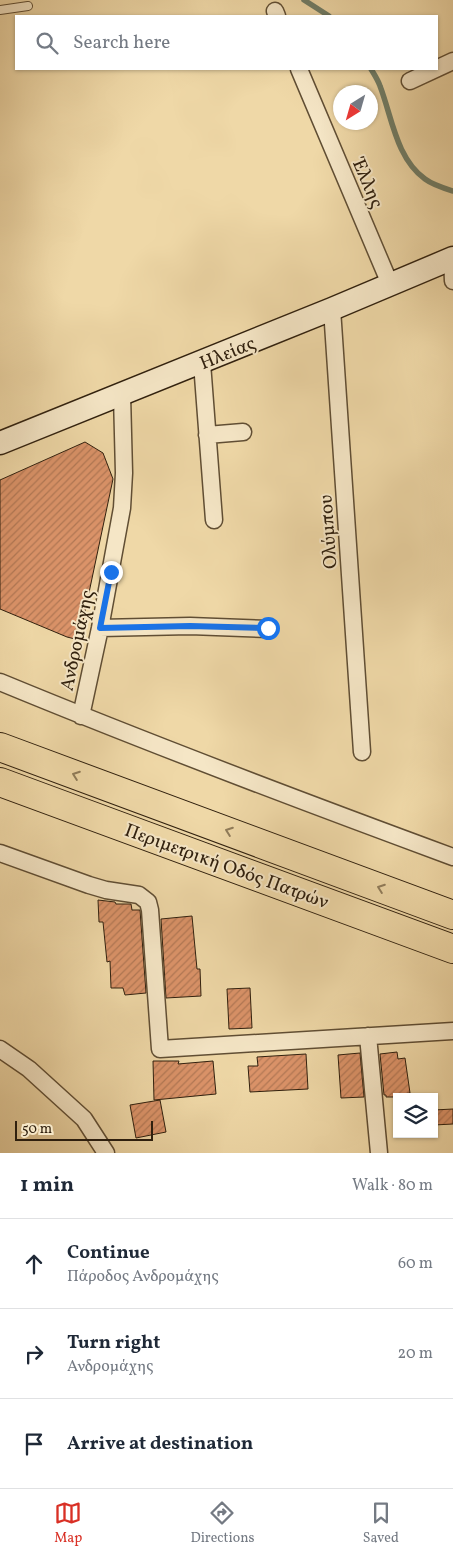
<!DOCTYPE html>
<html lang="en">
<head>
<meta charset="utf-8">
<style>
	:root { --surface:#fff; --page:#f2f2f3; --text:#1f2937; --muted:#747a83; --line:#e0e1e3; --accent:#d93025 }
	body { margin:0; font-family:Vollkorn,serif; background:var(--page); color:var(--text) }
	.controls { position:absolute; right:15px; bottom:15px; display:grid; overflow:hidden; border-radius:0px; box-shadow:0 1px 4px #0004 }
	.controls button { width:45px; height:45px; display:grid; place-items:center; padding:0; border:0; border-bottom:1px solid var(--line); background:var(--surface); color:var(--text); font:25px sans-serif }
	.compass { position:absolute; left:333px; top:85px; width:45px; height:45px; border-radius:50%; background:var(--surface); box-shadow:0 1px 4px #0004; rotate:217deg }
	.scale { position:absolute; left:15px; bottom:12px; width:138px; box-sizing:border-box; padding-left:5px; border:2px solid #30200e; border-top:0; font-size:14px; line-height:18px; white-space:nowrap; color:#30200e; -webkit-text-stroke:4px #f5e6c6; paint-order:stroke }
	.stop { position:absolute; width:15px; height:15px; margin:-11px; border:4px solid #1a73e8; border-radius:50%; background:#fff }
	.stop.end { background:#1a73e8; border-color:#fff; box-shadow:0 1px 5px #0008 }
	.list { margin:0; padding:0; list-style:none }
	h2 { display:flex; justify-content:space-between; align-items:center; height:65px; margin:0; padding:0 20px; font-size:21px }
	h2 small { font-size:16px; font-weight:400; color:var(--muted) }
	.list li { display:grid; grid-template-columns:32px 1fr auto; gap:15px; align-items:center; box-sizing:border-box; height:90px; padding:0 20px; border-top:1px solid var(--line) }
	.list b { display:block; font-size:19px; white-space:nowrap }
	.list p { margin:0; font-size:16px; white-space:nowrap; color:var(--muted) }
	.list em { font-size:16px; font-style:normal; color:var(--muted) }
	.icon { flex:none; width:28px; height:28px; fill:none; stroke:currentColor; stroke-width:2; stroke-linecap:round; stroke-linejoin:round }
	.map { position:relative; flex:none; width:453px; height:1153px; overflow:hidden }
	.search { position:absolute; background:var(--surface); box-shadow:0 1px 4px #0004; left:15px; right:15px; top:15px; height:55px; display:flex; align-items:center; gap:12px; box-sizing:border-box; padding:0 18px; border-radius:0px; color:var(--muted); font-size:19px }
	.sheet { height:335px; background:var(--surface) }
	nav { display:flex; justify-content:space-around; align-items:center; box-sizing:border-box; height:70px; border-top:1px solid var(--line); background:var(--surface); font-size:14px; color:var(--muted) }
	nav a { display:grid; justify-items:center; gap:2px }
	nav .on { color:var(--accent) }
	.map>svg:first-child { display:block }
</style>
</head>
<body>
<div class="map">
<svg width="453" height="1153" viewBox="0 0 453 1153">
	<defs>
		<pattern id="building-hatch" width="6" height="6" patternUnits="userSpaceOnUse" patternTransform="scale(1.25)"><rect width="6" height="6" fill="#db9369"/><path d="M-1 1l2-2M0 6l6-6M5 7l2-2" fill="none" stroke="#b27855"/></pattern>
	</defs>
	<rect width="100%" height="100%" fill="#efd8a7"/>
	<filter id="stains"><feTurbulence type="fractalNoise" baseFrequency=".004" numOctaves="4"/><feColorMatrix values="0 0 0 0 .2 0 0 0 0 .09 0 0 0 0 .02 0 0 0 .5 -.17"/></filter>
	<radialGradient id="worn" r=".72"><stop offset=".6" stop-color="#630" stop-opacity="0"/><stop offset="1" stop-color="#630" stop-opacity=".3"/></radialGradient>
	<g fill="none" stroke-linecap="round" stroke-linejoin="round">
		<path stroke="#707d67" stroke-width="5.5" d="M304 0 329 16
			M371 69C374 74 378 80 380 86 392 117 396 158 425 179 433 185 443 188 453 191"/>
	</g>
	<path fill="url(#building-hatch)" stroke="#30200e" d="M85 442 103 453 113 479 79 640 67 637 0 609V480Z
		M98 900 115 902 116 904H131L132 910H140L146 993 125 995 123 988H111L110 961 107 962 103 922H99Z
		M192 916 197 969H200L201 996 166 998 161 919Z
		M250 988 252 1028 229 1029 227 989Z
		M397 1052 398 1059 405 1058 410 1093 403 1094V1097H386V1095H384L380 1054Z
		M360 1053 364 1097 341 1098 338 1055Z
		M306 1054 308 1089 250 1092 248 1066H258L257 1057Z
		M153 1061H179L178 1064 213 1061 216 1094 154 1100Z
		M160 1100 166 1132 136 1138 130 1105Z
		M453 1109V1124L434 1125V1110Z"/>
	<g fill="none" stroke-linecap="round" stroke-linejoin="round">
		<g stroke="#604e34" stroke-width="10">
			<path id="service" d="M0 10 28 6"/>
		</g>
		<g stroke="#604e34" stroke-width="19">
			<path id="minor" d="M275 11 277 16
				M299 69 390 284
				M410 81 453 61
				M452 259 453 281
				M332 309 362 752
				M202 363 214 520
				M207 435 243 432
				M100 628 190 626 268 629
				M0 682C150 744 301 801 453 857
				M81 716 100 628 122 508 124 473 122 395
				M0 853 89 885 106 890 139 895 148 902 150 910 160 1049 453 1031
				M368 1036 379 1153
				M0 1049 29 1069 84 1119 106 1153"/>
		</g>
		<g stroke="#30200e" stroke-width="25">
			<path id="secondary" d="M0 443 332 309 453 258"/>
		</g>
		<g stroke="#30200e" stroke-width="30">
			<path id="motorway" d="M0 747 453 915
				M0 782 453 949"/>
		</g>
		<use href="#service" stroke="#f5e6c6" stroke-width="8"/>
		<use href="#minor" stroke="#f5e6c6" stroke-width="16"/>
		<use href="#secondary" stroke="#f5e6c6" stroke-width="22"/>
		<use href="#motorway" stroke="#efd8a7" stroke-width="28"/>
	</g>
	<defs><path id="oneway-chevron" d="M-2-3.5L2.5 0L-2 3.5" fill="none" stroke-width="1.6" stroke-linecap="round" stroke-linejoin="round" transform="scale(1.25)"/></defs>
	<g stroke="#907c5a">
		<use href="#oneway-chevron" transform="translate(76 775) rotate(-160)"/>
		<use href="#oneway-chevron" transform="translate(229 831) rotate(-160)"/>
		<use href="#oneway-chevron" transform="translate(381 888) rotate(-160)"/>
	</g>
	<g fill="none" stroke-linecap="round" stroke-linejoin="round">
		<path stroke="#1a73e8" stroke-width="6" d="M111 572 100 628 190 626 268 628"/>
	</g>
	<g text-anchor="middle" stroke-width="4" stroke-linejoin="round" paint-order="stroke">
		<g font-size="19" fill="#30200e" stroke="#f5e6c6">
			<text transform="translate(369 183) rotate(67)" y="7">Έλλης</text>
			<text transform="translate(227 352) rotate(-22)" y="7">Ηλείας</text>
			<text transform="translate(327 532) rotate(-94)" y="7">Ολύμπου</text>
			<text transform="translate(76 640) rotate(-78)" y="7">Ανδρομάχης</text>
			<text transform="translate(227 865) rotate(20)" y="7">Περιμετρική Οδός Πατρών</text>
		</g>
	</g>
	<rect width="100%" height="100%" filter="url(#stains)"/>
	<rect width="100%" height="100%" fill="url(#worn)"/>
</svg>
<div class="controls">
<button><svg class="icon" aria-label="layers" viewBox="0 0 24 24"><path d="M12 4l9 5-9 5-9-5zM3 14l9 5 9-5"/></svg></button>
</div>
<svg class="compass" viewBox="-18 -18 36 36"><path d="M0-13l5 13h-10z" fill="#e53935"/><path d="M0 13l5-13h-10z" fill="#747a83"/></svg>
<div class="scale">50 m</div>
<div class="stop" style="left:268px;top:628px"></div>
<div class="stop end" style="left:111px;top:572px"></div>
<div class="search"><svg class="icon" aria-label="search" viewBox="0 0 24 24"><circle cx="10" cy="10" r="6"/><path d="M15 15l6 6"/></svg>Search here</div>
</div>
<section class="sheet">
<h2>1 min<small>Walk · 80 m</small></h2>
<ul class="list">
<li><svg class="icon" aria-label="ahead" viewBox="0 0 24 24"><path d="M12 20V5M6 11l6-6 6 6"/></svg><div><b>Continue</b><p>Πάροδος Ανδρομάχης</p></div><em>60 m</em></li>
<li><svg class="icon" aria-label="right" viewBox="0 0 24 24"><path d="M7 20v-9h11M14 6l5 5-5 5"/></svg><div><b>Turn right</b><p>Ανδρομάχης</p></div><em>20 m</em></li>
<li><svg class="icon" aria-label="arrive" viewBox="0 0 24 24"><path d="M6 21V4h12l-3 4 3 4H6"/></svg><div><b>Arrive at destination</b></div></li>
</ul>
</section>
<nav>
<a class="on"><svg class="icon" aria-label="map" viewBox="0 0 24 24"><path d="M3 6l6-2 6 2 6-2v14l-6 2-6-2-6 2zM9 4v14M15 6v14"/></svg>Map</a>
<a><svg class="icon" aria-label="directions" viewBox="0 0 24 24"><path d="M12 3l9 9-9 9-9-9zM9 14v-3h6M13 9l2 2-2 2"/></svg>Directions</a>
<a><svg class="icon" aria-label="saved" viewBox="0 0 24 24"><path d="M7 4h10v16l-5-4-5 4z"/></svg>Saved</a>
</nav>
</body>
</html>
